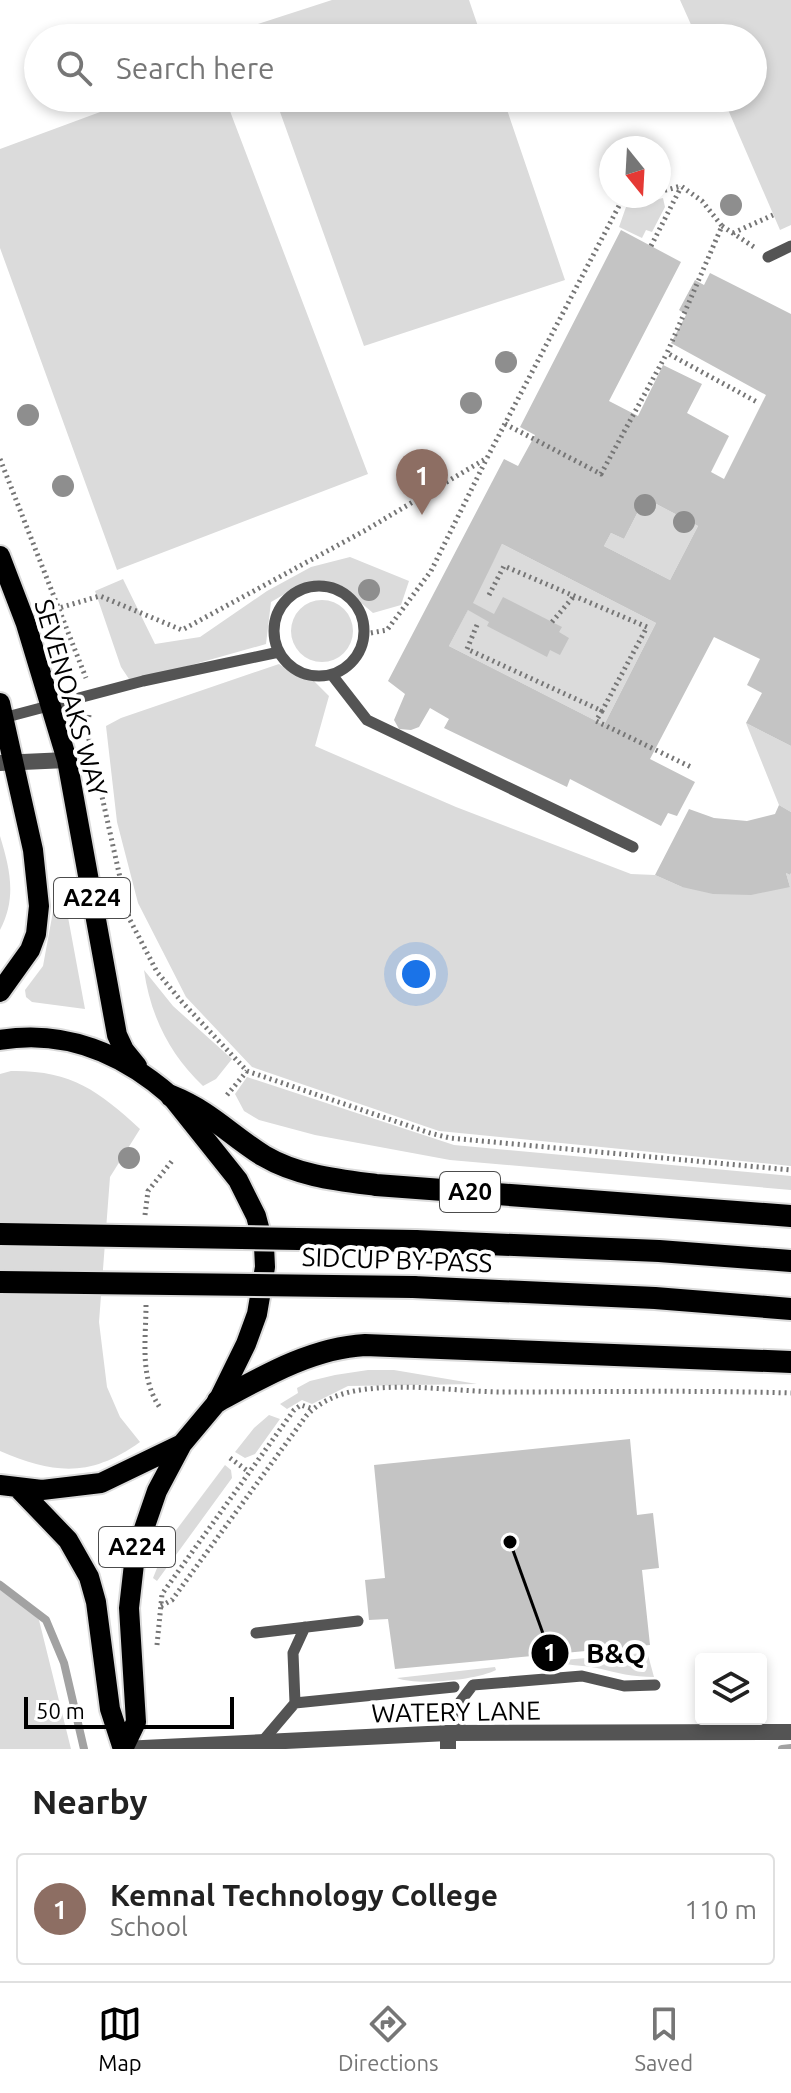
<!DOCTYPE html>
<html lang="en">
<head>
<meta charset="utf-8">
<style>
	:root { --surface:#fff; --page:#f6f6f6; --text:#222; --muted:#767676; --line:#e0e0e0; --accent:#000 }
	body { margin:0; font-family:Ubuntu,sans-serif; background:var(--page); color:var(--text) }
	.controls { position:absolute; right:24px; bottom:24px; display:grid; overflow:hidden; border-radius:8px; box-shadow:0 4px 12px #0003 }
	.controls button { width:72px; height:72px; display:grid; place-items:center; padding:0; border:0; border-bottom:2px solid var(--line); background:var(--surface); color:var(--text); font:40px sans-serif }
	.compass { position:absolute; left:599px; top:136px; width:72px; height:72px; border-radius:50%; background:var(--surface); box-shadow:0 4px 12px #0003; rotate:162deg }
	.scale { position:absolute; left:24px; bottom:20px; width:210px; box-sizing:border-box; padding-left:8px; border:4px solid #000; border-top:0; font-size:22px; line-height:28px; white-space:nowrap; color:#000; -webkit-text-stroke:6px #fff; paint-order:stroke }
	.you { position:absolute; left:416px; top:974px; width:28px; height:28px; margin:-20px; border:6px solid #fff; border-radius:50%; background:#1a73e8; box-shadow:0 0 0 12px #1a73e833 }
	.badge { display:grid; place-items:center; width:52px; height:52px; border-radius:50%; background:var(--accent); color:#fff; font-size:26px; font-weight:700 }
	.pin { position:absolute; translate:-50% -66px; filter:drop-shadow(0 2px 4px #0008) }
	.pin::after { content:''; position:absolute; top:42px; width:28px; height:24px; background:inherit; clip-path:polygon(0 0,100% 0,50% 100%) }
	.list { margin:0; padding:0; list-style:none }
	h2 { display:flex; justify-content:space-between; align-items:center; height:104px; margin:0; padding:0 32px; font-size:34px }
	h2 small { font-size:26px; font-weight:400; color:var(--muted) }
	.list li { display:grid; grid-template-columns:52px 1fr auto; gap:24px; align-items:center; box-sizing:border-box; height:112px; margin:0 16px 16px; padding:0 16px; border:2px solid var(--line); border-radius:8px }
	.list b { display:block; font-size:30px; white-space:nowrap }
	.list p { margin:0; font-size:26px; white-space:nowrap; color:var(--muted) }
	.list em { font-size:26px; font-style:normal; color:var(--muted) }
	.icon { flex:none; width:44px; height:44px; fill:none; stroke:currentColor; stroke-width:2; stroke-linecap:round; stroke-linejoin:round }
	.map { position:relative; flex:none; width:791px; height:1749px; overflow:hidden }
	.search { position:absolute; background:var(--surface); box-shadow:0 4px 12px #0003; left:24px; right:24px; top:24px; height:88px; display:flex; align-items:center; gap:20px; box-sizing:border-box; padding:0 28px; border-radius:44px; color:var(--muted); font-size:30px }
	.sheet { height:232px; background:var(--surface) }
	nav { display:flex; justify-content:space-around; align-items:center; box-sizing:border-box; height:112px; border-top:2px solid var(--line); background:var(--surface); font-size:22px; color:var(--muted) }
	nav a { display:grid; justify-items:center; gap:4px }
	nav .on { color:var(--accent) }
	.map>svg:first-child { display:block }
</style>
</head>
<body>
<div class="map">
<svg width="791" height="1749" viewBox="0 0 791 1749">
	<rect width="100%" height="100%" fill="#fff"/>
	<path fill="#dbdbdb" d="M332 0H469L482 38H253L249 27Z
		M680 0H791V225L780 230 723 98H753V38H697Z
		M138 98H225L368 474 117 570 0 248V149Z
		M275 98H503L565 280 364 346Z
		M663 198 665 207 652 232 646 230 642 238 619 227 626 207Z
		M645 498 698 526 670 580 604 546 611 533 624 539Z
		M502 544 656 623 604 725 449 646Z
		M350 557 409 581 401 605 373 613 340 585 302 584 271 602 266 644 131 682 121 667 95 591 123 579 155 644 200 637 267 591 311 567Z
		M291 631a31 31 0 1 1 62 0a31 31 0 1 1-62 0Z
		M279 664 298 677 314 681 329 696 315 746 456 807 631 874 655 875 682 887H790L786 873 790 875 791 873V1166L439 1131 252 1067 186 997 138 903 117 822 106 726 121 718Z
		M746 723 791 746V812L779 805Z
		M0 836C10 869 17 898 0 930Z
		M58 885 63 890 85 1009 32 1002 26 997 25 990 43 966 54 906V888Z
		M144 970 173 1006 232 1059 216 1079 203 1086C170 1055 150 1015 144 970Z
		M11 1071C70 1070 98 1090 140 1129L110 1177 99 1322 107 1387 120 1417 140 1442C90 1478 54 1474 0 1451V1074Z
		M247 1077 454 1145 791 1176V1190L450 1160 315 1135 259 1120 244 1111 235 1094Z
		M368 1370H394L477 1384 348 1386 312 1404 302 1400 287 1409 280 1404 298 1393 297 1388 310 1381 335 1375Z
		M269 1415 280 1419 255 1454 245 1458 235 1452 254 1428Z
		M225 1465 231 1470 232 1478 157 1581 153 1578 168 1541Z
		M0 1580 39 1620 71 1749H0Z
		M643 1653 648 1655 654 1677C633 1677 617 1673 597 1668 581 1665 568 1666 552 1661Z
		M495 1667 496 1670C477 1680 417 1686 397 1678Z"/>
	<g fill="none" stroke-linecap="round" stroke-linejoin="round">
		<path stroke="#a2a2a2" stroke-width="8" d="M0 1585 46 1620 64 1663 84 1749
			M782 1749 791 1748"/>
	</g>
	<path fill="#c4c4c4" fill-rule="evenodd" d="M621 230 681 262 609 401 638 416 663 365 702 384 687 413 729 436 711 472 724 479 766 395 671 343 686 315 679 310 695 280 704 285 710 273 791 314V746L746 723 762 693 747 685 760 659 714 637 650 759 695 782 677 816 668 813 661 826 570 779 567 787 444 728 449 719 430 708 419 727 411 730 399 729 394 720 405 694 388 681 504 459 518 466 535 435 520 427ZM645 498 698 526 670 580 604 546 611 533 624 539ZM502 544 656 623 604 725 449 646 468 610 489 622 487 626 547 657 550 650 560 655 569 638 559 632 562 627 503 597 494 614 473 603Z
		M779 805 791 812V873L790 875 786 873 790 887 751 895 713 894 682 887 655 875 689 809 714 818 747 821 775 814Z
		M630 1439 637 1515 653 1513 659 1568 642 1570 650 1645 395 1669 388 1619 369 1620 365 1580 385 1578 374 1465Z"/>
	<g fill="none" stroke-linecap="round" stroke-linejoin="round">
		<g stroke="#dbdbdb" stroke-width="24">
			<path id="primary" d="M0 556 26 624 67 760 117 1035 124 1050 137 1066
				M0 703 33 850 39 906 36 934 30 950 0 992
				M0 1040C65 1029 123 1054 171 1096L238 1180 256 1216 264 1246 265 1267 257 1314 246 1344 218 1401 182 1444 101 1483 42 1490 0 1485
				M19 1489 68 1540 89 1577 96 1602 110 1709 123 1749
				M123 1749 136 1722 129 1608 135 1555 157 1491 182 1444"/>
		</g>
		<g stroke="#dbdbdb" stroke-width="26">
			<path id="trunk" d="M171 1096C211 1112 230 1135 264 1156 298 1176 338 1180 376 1185L791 1216
				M415 1241 659 1251 791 1261
				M413 1287 655 1298 791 1309
				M218 1401C264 1376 312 1348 365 1345L791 1362"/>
		</g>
		<path stroke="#767676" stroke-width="5" stroke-dasharray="2 4" stroke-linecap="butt" d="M659 192 681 186 702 201 722 226 667 353 757 402
			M722 226 754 247
			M733 233 773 215
			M651 246 681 187
			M505 424 601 474 667 353
			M0 459 86 678
			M46 617 59 608 100 596 182 630 364 531 487 458 621 202 644 196
			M552 622 574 596
			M477 625 467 649 602 711 647 627 504 566 488 597
			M365 634 387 630 431 571 487 458
			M602 711 596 721 693 768
			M89 715 87 731 90 744
			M97 774 129 918 157 972 182 1002 247 1071 430 1133 450 1138 791 1170
			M227 1095 247 1071
			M145 1215 148 1191 172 1161
			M146 1305C146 1340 139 1379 161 1409
			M230 1458 249 1472
			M161 1606 172 1600 306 1416C320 1401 340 1393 360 1390 407 1383 453 1391 499 1392 597 1392 694 1390 791 1393
			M157 1645 162 1594 294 1410 301 1405 313 1409"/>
		<path stroke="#545454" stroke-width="11" d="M768 257 791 246
			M274 631a45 45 0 1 1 90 0a45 45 0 1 1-90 0Z
			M332 675 367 720 633 847
			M3 718 143 681 279 652
			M256 1633 358 1621
			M295 1703 454 1687
			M460 1733V1702L473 1685 582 1676 624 1686 655 1685
			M261 1743 295 1703 293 1653 305 1627"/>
		<path stroke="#545454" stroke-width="16" d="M0 763 67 760
			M448 1733V1749"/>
		<path stroke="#545454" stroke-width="16" d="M123 1749 448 1733 791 1732"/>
		<use href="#primary" stroke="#000" stroke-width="20"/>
		<use href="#trunk" stroke="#000" stroke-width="22"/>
		<g stroke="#dbdbdb" stroke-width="26" stroke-linecap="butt">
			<path id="trunk-bridge" d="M0 1234 415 1241
				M0 1282 413 1287"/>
		</g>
		<use href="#trunk-bridge" stroke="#000" stroke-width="22"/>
	</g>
	<g fill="#8e8e8e">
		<circle cx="731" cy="205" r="11"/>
		<circle cx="506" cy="362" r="11"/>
		<circle cx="471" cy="403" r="11"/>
		<circle cx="28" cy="415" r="11"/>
		<circle cx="63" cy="486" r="11"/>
		<circle cx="645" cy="505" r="11"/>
		<circle cx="684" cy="522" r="11"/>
		<circle cx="369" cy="590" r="11"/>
		<circle cx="129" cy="1158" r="11"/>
	</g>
	<g text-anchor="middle" stroke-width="8" stroke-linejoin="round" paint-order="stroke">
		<g fill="#fff" stroke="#4c4c4c" stroke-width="2">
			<rect x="54" y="878" width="76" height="40" rx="6"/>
			<rect x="440" y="1172" width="60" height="40" rx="6"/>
			<rect x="99" y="1527" width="76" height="40" rx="6"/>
		</g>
		<g font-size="24" font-weight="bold" fill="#000">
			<text x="92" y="906">A224</text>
			<text x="470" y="1200">A20</text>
			<text x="137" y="1555">A224</text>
		</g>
		<g font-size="26" fill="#000" stroke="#fff">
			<text transform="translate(71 698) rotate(74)" y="9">SEVENOAKS WAY</text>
			<text transform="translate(397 1260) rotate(2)" y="9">SIDCUP BY-PASS</text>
			<text transform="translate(456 1712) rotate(-1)" y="9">WATERY LANE</text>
		</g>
	</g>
	<path fill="none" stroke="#000" stroke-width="3" d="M510 1542L550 1653"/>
	<g fill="#000" stroke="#fff" stroke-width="3">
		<circle cx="510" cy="1542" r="8"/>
		<circle cx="550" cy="1653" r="20"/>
	</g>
	<g font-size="24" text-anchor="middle" font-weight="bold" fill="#fff">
		<text x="550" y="1661">1</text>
	</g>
	<g font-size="28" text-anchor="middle" font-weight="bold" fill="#000" stroke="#fff" stroke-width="8" stroke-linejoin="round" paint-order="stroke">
		<text x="616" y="1663">B&amp;Q</text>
	</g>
</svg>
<div class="controls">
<button><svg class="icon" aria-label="layers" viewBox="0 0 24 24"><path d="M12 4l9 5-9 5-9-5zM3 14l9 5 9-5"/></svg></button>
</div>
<svg class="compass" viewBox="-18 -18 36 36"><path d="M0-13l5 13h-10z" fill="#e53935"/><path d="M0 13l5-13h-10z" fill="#767676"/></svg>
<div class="scale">50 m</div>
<div class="you"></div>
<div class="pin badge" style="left:422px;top:515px;background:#8d6e63">1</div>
<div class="search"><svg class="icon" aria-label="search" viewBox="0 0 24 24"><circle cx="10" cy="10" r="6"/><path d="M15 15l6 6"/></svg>Search here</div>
</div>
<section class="sheet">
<h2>Nearby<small></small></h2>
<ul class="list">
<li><span class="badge" style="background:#8d6e63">1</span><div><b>Kemnal Technology College</b><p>School</p></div><em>110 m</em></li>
</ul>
</section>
<nav>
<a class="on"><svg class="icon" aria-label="map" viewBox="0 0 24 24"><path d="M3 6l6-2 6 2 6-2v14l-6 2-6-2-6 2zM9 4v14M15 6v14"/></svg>Map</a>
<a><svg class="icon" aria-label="directions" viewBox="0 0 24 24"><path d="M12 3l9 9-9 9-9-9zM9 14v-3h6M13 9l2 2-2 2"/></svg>Directions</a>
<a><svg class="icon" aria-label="saved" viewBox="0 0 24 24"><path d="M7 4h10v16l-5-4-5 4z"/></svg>Saved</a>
</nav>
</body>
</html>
